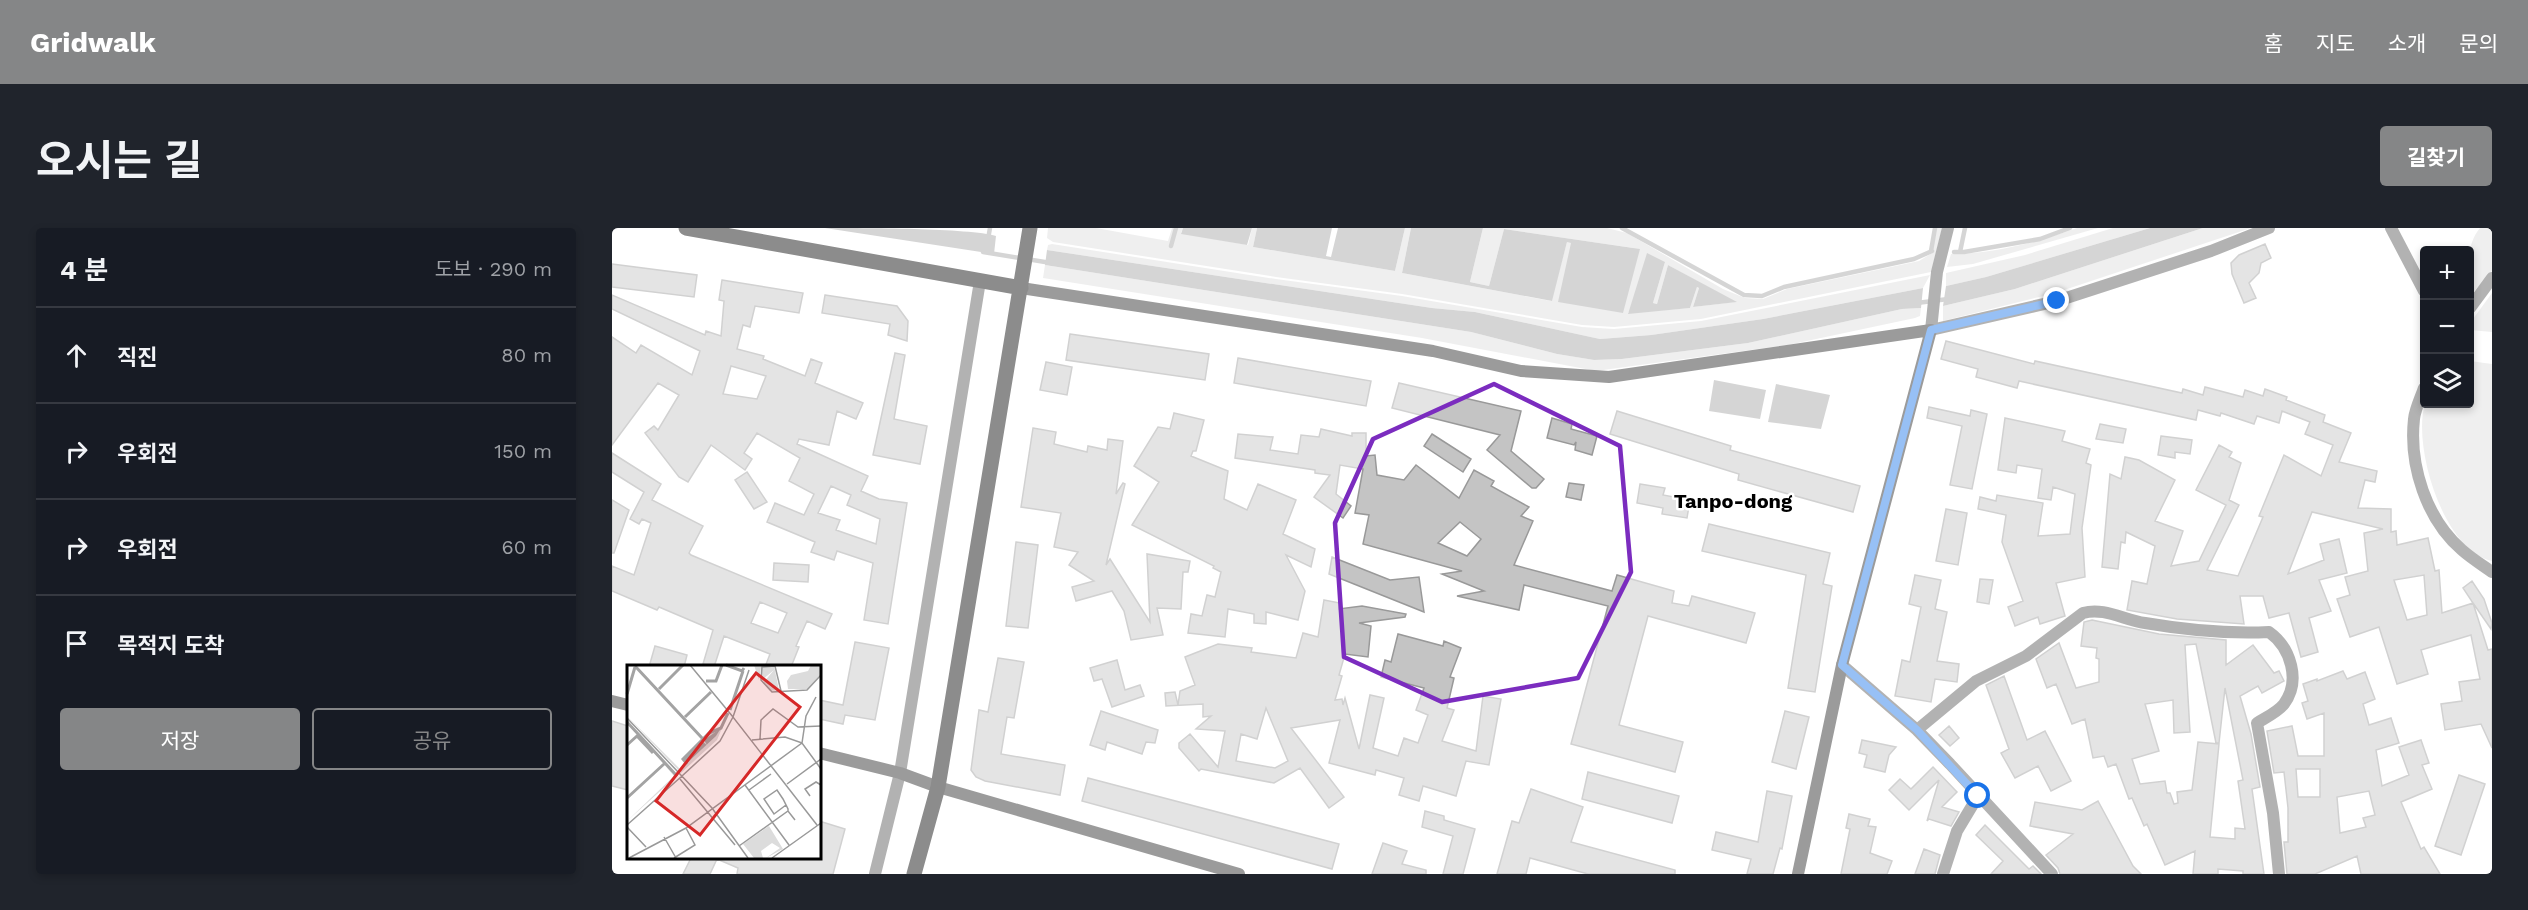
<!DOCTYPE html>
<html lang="ko">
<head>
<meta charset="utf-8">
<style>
	:root { --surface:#171b24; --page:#20242c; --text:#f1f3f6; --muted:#9ea1a6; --line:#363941; --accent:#858687 }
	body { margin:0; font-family:"Work Sans","Noto Sans KR",sans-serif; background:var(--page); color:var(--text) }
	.controls { position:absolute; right:18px; top:18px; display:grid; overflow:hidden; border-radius:6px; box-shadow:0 3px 9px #0003 }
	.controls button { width:54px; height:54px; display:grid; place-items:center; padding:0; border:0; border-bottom:2px solid var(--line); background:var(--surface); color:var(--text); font:30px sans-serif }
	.stop { position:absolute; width:18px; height:18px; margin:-14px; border:4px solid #1a73e8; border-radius:50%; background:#fff }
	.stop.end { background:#1a73e8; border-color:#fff; box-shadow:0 2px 6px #0008 }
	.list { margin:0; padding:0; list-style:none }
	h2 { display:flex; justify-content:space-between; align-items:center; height:78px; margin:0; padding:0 24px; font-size:26px }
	h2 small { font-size:20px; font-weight:400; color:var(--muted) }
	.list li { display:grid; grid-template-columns:39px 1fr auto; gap:18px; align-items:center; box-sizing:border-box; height:96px; padding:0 24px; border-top:2px solid var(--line) }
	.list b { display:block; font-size:22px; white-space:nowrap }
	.list em { font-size:20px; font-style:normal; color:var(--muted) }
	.actions { display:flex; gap:12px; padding:18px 24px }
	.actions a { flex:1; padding:14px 0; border:2px solid var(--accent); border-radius:6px; text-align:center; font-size:21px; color:var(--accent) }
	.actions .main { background:var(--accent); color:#fff }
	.icon { flex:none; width:33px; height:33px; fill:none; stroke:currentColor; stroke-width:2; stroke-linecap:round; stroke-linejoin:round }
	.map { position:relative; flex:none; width:1880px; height:646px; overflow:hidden; border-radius:6px }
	header { display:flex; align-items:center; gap:36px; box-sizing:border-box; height:84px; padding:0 30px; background:var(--accent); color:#fff }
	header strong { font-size:28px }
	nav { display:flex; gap:33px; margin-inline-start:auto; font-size:21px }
	.intro { display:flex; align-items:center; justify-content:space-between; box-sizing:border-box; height:144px; padding:0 36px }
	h1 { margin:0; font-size:42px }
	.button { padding:15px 27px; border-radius:6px; background:var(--accent); color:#fff; font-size:21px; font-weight:700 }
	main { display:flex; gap:36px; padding:0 36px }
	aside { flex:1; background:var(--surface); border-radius:6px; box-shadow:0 3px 9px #0003 }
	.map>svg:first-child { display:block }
</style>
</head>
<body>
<header>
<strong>Gridwalk</strong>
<nav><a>홈</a><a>지도</a><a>소개</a><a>문의</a></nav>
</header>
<div class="intro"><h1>오시는 길</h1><a class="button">길찾기</a></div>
<main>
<aside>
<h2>4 분<small>도보 · 290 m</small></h2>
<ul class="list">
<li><svg class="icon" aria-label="ahead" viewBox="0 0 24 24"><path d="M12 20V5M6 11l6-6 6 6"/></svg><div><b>직진</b></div><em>80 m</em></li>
<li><svg class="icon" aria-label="right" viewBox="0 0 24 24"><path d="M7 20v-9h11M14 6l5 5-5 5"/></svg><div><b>우회전</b></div><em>150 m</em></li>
<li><svg class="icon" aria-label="right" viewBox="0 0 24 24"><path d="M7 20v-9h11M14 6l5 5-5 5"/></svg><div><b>우회전</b></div><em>60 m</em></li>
<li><svg class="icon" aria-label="arrive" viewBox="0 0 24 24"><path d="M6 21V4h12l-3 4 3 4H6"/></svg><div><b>목적지 도착</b></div></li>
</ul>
<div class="actions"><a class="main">저장</a><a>공유</a></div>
</aside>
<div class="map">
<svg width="1880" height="646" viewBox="0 0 1880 646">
	<rect width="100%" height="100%" fill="#fff"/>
	<path fill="#dcdcdc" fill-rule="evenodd" d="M436 0H484L556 13 560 0H571L569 5 636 17 640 0H645L641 19 783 43 793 0H799L790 45 939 73 955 14 1028 21 892 1 877 58 858 54 871 0H995L1015 5 1111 61 1133 70 1151 71 1175 61 1307 33 1320 25 1325 0H1330L1319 44 1089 91 1002 99 970 97 790 66 664 49 441 14 435 10ZM1053 34 1041 75 1045 76 1056 37 1123 74 1081 79 1087 60 1085 59 1078 80 1016 85Z
		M1465 0H1486L1361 36 1335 39 1339 26C1382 26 1425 14 1465 0Z
		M1501 0H1538L1374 49 1334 58V45L1413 27Z
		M1591 0H1639L1443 65 1331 93V78L1403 61Z
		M1868 0H1880V43L1858 68C1858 43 1852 19 1868 0Z
		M440 16 664 51 790 68 970 99 1002 101 1089 93 1318 47 1311 60 1151 91 1039 107 988 111 863 84 820 80 435 22 436 17Z
		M433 37 859 104 945 126 982 132 1010 131 1136 115 1290 81 1309 80 1308 88 1303 90 1176 117 984 143 810 110 431 50Z
		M1880 65V104L1858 102V95Z
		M1858 133 1880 136V333C1831 323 1800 217 1813 176H1858Z"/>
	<path fill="#a3a3a3" d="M213 0C249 0 358 0 384 8L382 26Z
		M571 0H640L635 17 569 6Z
		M645 0H720L714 28 719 29 726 0H793L783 43 641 19Z
		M799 0H871L858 54 877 58 892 1 1028 21 1011 85 946 74 959 15 955 14 940 73 790 45Z
		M1538 0H1591L1403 61 1331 78 1334 58 1374 49Z
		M435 22 820 80 863 84 988 111 1039 107 1151 91 1311 60 1309 80 1290 81 1136 115 1010 131 982 132 945 126 859 104 433 37Z
		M1035 25 1053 34 1041 75 1045 76 1056 37 1125 74 1081 79 1087 60 1085 59 1078 80 1016 86Z
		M1102 152 1154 162 1148 191 1097 183Z
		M1164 156 1218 167 1209 201 1156 194Z"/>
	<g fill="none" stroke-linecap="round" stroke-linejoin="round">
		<path stroke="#a3a3a3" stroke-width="4.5" d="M1010 0 1132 67 1150 68 1172 59 1302 31 1320 23
			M376 11 378 0
			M559 18 564 0
			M1319 23 1323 0
			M371 24 439 35
			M1342 24H1352L1428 11 1458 0
			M1348 24 1353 0
			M1305 75 1336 71"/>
	</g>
	<path fill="#c4c4c4" stroke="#999" stroke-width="1.5" fill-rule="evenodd" d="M1653 16 1659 30 1649 35 1647 45 1637 55 1644 70 1632 75 1620 46 1619 35 1627 27Z
		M0 36 85 47 82 69 0 59Z
		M110 52 191 65 187 85 143 78 138 99 131 97 125 121 152 128 151 131 193 148 199 131 210 135 203 155 251 175 244 191 225 183 217 217 187 211 185 216 256 248 249 263 267 271 295 275 276 396 252 392 261 335 225 323 222 332 199 324 203 314 155 294 163 275 192 287 202 266 177 253 188 230 145 205 132 225 140 231 133 242 99 217 76 254 67 249 33 205 42 198 46 202 67 167 46 155 0 217V109L24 125 29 117 80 147 88 123 0 81V67L93 107 94 103 109 108 112 73 107 72ZM119 138 154 148 145 171 111 166ZM219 258 239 267 235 277 268 291 264 316 224 302 228 292 206 285Z
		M213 67 285 78 296 93 295 113 276 107 278 96 210 85Z
		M458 106 597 126 593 152 454 132Z
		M1334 113 1422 136 1423 133 1570 165 1571 161 1591 167 1593 159 1631 169 1633 162 1651 168 1653 161 1675 169 1674 172 1713 187 1711 194 1739 205 1727 234 1765 243 1763 254 1753 252 1746 280 1779 281V304L1784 303 1785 317 1816 310 1823 343 1827 342 1830 385 1861 375 1851 360 1860 353 1872 371 1880 395 1879 401 1861 375 1876 422 1880 421V520L1869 496 1833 502 1829 476 1850 473 1847 454 1868 451 1859 407 1809 422 1816 446 1785 456 1767 399 1738 409 1725 371 1738 367 1733 349 1756 343 1752 305 1771 301 1700 284 1676 346 1712 332 1708 316 1727 311 1735 345 1707 352 1719 383 1697 390 1706 424 1689 429 1677 385 1657 390 1651 368H1628L1632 396 1565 391 1515 382 1520 353 1535 356 1543 318 1514 304 1513 315 1509 314 1506 341 1490 339 1498 246 1509 251 1513 229 1527 232 1563 252 1543 293 1571 303 1559 338 1587 333 1614 277 1584 262 1607 217 1620 224 1617 229 1629 235 1617 272 1627 277 1595 342 1626 348 1651 289 1647 288 1672 227 1709 248 1721 217 1693 206 1698 194 1670 183 1667 195 1645 188 1642 196 1609 185 1608 188 1586 182 1584 192 1407 153 1405 160 1364 149 1366 141 1329 131ZM1812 347 1815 387 1795 392 1782 352Z
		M283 125 293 127 282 191 315 198 308 236 261 227Z
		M626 130 759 153 754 178 622 155Z
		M434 134 460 139 455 167 428 162Z
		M787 155 909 183 899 223 932 251 924 260H920L875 222 888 207 780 180Z
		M1317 179 1358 188 1359 182 1375 186 1360 261 1338 257 1350 198 1315 190Z
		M1005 183 1119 218 1118 222 1248 258 1241 284 1126 252 1127 246 998 206Z
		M562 185 592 192 584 223H581L579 228 616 243 612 271 635 282 646 256 684 272 671 306 703 321 699 339 674 327 693 363 686 392 654 384V396L642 395V386L616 381 613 409 576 405 579 386 590 388 595 367 603 369 609 344 601 340 602 338 520 297 547 254 522 238 546 199 558 201Z
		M940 190 960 196 959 201 985 208 980 227 963 222 964 214 962 217 935 210Z
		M1393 190 1453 203 1450 213 1478 221 1474 235 1479 237 1470 300 1473 349 1444 355 1453 388 1428 396 1426 389 1403 398 1396 379 1411 373 1390 314 1394 287 1366 281 1368 269 1384 273 1385 267 1431 275 1426 308 1458 306 1463 266 1441 259 1439 272 1426 270 1430 241 1405 237 1404 245 1386 242Z
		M1488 196 1514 201 1511 215 1484 211Z
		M421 200 444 204 442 216 475 224 476 218 495 222 496 211 511 213 504 266 511 255 513 256 494 337 498 331 538 394 535 326 578 333 576 344H571L569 381 545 380 551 407 519 412 512 383 500 363 464 373 460 359 482 353 457 337 466 324 442 319 449 285 409 279Z
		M709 201 740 208V205H754V228L763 227 765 247 792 252 804 237 847 270 862 242 882 253 879 258 917 279 909 288 921 293 902 337 1000 363 1005 347 1062 363 1060 375 1077 378 1080 368 1143 385 1134 415 1036 388 1007 497 1071 514 1063 544 959 516 996 378 912 357 907 382 845 368 872 363 830 346 850 343 751 316 757 287 743 285 751 241 728 237 724 266 739 278 731 290 702 269 718 247 703 245V242L623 230 626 206 661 209 658 222 686 226 689 207 707 209ZM848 294 869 311 855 328 826 315Z
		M820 206 859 231 851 244 812 218Z
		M1549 208 1580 212 1578 226 1563 224V230L1546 227Z
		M0 225 49 256 40 272 91 298 77 325 79 327 220 386 213 401 195 393 184 418 187 419 179 439H153L158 426 112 408 102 439 91 436 101 402 47 379 45 382 0 363V338L22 347 39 295 30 291 27 296 18 291 32 264 0 244ZM148 374 175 385 166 405 139 395Z
		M135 244 155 274 142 281 123 252Z
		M957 255 972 257 969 272 954 269Z
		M1028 256 1053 260 1051 267 1078 272 1075 290 1050 286 1051 280 1025 275Z
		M0 272 17 282 2 325H0Z
		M1334 281 1355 285 1346 337 1324 333Z
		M1097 296 1218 325 1211 356 1220 358 1203 464 1176 460 1194 347 1090 323Z
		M404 314 426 317 416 400 394 398Z
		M720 329 778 352 807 349 812 384 717 346Z
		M162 335 197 337 196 354 161 352Z
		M1303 347 1329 352 1323 381 1335 384 1325 433 1347 436 1345 454 1323 451 1319 474 1283 468 1290 432 1298 434 1309 379 1297 376Z
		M1368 351 1381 352 1377 376 1365 374Z
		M712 372 728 375 727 381 750 378 794 386 793 389 747 395 759 398 756 429 733 426 727 447 730 448 723 472 730 471 731 477 733 470 747 521 758 467 772 470 761 520 786 528 792 510 806 515 816 487 804 482 812 460 769 449 773 432 779 434 786 406 831 418 832 413 849 420 838 449 842 450 835 480 842 482 830 513 864 523 871 468 889 471 877 537 854 533 844 568 811 558 807 573 787 567 792 550 764 542 763 547 717 535 728 492 679 500 732 569 717 580 688 540 662 555 589 541 587 543 567 520V515L578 506 606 539 613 503 584 501 599 488 591 489V476L554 478 553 465 563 464 566 477 568 463 583 457 573 429 606 416 640 420 639 424 684 430 691 405 706 409ZM654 480 676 533 663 540 624 533 629 506 645 511Z
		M1480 392 1547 406 1614 412V437L1641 417 1662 445 1667 443 1672 453 1650 465 1646 458 1628 468 1639 506 1648 559 1640 561 1652 646H1631V643L1606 641V646H1581L1583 623 1553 637 1535 596 1532 598 1520 570 1517 571 1504 536 1496 539 1492 528 1481 530 1473 491 1460 496 1444 456 1435 460 1424 431 1447 415 1464 460 1487 454V431L1484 430 1485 420 1469 418 1472 394ZM1584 416 1604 515H1607L1613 460 1631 552 1626 553 1633 601 1623 600V611L1598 609 1607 516 1586 514 1580 562 1565 564 1566 575 1562 576 1558 565H1555L1553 553 1528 556 1520 531 1547 523 1533 476 1561 472 1562 505 1578 504 1573 417Z
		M243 414 277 420 263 492 233 487 231 496 207 491V472L231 477Z
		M43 418 75 427 72 439H37Z
		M386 430 412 434 402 490 395 489 389 526 453 537 448 567 373 553 364 549 359 542 367 482 376 484Z
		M505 432 513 462 528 457 532 468 500 479 490 451 482 453 478 440Z
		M1731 443 1735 451 1753 444 1763 471 1751 476 1757 497 1779 490 1787 515 1764 522 1770 558 1797 547 1787 519 1809 512 1817 535 1810 537 1820 561 1789 574 1809 621 1812 619 1828 646H1749L1745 628 1703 646H1675L1672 614H1676V580L1672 544 1662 545 1655 503 1680 498 1686 528H1712V485L1695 491 1690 475 1696 473 1691 456 1705 451V453ZM1684 541H1708V569H1686ZM1757 563 1763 587 1751 590 1754 599 1728 605 1725 569Z
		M1392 448 1415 512 1433 503 1459 553 1439 563 1426 538 1403 550 1389 525 1397 521 1374 457Z
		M489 483 546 502 543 515 534 514 530 526 495 514 493 522 478 517Z
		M1173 483 1197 489 1184 541 1160 534Z
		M0 493 16 498V562L0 558Z
		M1337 498 1347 510 1338 518 1327 507Z
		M1250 512 1284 519 1277 527 1273 544 1252 539 1255 527 1247 525Z
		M1321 539 1345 564 1330 579 1347 584 1339 598 1317 591 1315 593 1327 552 1297 582 1277 562 1288 551 1299 561Z
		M976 544 1067 568 1060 595 970 571Z
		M1847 547 1873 556 1849 627 1823 618Z
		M476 550 727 616 720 641 470 573Z
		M919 561 971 579 959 614 1063 642V646H976L918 630 914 646H885L900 593 907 595Z
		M1155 563 1180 568 1170 621 1168 620 1161 646H1135L1139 631 1100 622 1104 604 1146 614Z
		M1486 573 1521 638 1529 646H1448L1446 640 1434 627 1461 606 1418 598 1423 574 1470 582Z
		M813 583 832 588V592L863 601 851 646H831L841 608 810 599Z
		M1237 586 1258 591 1256 598 1264 599 1258 625 1280 633 1275 646H1229L1238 601 1234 600Z
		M207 593 233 601 221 646H125L126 640 105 631 98 646H71L79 630H207Z
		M1373 597 1417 641 1421 638 1429 646H1379L1391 633 1364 607Z
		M771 615 795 623 790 636 814 642V646H760Z
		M1312 621 1328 627 1323 646H1303Z"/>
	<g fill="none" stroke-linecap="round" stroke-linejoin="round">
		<path stroke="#555" stroke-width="12" d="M1336 0 1325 44 1319 102 1445 73 1599 23 1657 0
			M1779 0 1812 63
			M1858 80 1880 50
			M1812 160C1809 169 1803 181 1802 191 1797 237 1814 291 1850 322 1859 330 1870 337 1880 344
			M1230 437 1305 502 1338 536 1440 646
			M1305 502 1364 453 1414 428 1471 385C1492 379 1512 392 1533 395 1574 402 1616 406 1657 404 1679 420 1689 453 1672 476 1666 484 1653 490 1645 495L1661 585 1667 646
			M263 646 288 545 368 53
			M1331 646 1345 603 1366 568"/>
		<path stroke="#222" stroke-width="12" d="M409 60 821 123 909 143 997 149 1319 102 1230 437 1186 646
			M0 473 16 477
			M207 525 288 545 326 559 627 646"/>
		<path stroke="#000" stroke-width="15" d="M74 0 409 60
			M302 646 326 559 418 0"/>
	</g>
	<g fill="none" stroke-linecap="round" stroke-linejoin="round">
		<path stroke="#1a73e8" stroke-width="8" d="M1366 568 1305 502 1230 437 1319 102 1445 73"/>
	</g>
	<path d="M0 0H1880V646H0ZM882 156 1008 218 1019 344 966 450 830 474 732 429 723 295 761 211Z" fill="#fff" fill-opacity=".55" fill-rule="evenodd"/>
	<path fill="none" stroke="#7b2cbf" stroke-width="4.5" stroke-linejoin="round" d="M882 156 1008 218 1019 344 966 450 830 474 732 429 723 295 761 211Z"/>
	<g text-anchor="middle" stroke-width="5" stroke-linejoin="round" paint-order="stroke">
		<g font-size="20" font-weight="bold" fill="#000" stroke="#fff">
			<text x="1121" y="280">Tanpo-dong</text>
		</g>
	</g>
	<g transform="translate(15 437)">
		<rect width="194" height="194" fill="#fff"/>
		<path d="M127 0 147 1 152 25 143 26 136 18 147 5 135 15 134 2 132 15ZM184 0H193V10L181 24H161L160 16 164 10 181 6ZM101 49 90 75 54 108 0 51 53 104 60 99 56 94 78 72 95 62ZM11 69 50 111 0 156 47 111ZM142 161 156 184 139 193 153 183 145 178 134 186 136 193H127L116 179Z" fill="#dcdcdc"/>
		<path d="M94 63 89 71 60 98 57 94 76 77 80 80 77 75Z" fill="#a3a3a3"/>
		<path fill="none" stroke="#a3a3a3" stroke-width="3" d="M99 0 115 6 117 3M8 1 75 73M79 16H89L95 0M32 24 56 0M0 29 8 2M103 45 116 6M58 52 84 27M0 57 50 111M0 80 10 71 26 88M60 99 56 94 82 68 94 63 101 48M0 133 37 99"/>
		<path fill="none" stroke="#999" stroke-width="1.5" d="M63 0 106 52 122 5M154 26 148 1 135 2 134 15 145 27 180 25 194 10M0 53 85 143 121 193M133 74 134 55 146 44 171 62 194 61M125 75 158 72 175 78 179 51 189 32M55 111 93 76 106 52 190 160M53 114 108 180M160 119 194 94M118 120 162 180M122 125 144 109M183 131 178 124 189 117 194 120M159 140 147 149 137 134 150 125 156 134 161 144V146M0 160 55 111M0 162 19 182M37 172 49 193M112 181 161 146 168 155M2 193 59 163 175 78 194 104M47 193 68 180 59 163M145 193 194 158"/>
		<path fill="#d62828" fill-opacity="0.15" stroke="#d62828" stroke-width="3" d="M129 8 173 42 73 170 29 136Z"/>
		<rect width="194" height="194" fill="none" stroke="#000" stroke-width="3"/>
	</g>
</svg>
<div class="controls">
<button>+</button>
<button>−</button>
<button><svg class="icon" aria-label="layers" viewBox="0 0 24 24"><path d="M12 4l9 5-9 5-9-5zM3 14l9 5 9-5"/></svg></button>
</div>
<div class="stop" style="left:1366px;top:568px"></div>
<div class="stop end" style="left:1445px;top:73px"></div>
</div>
</main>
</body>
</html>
